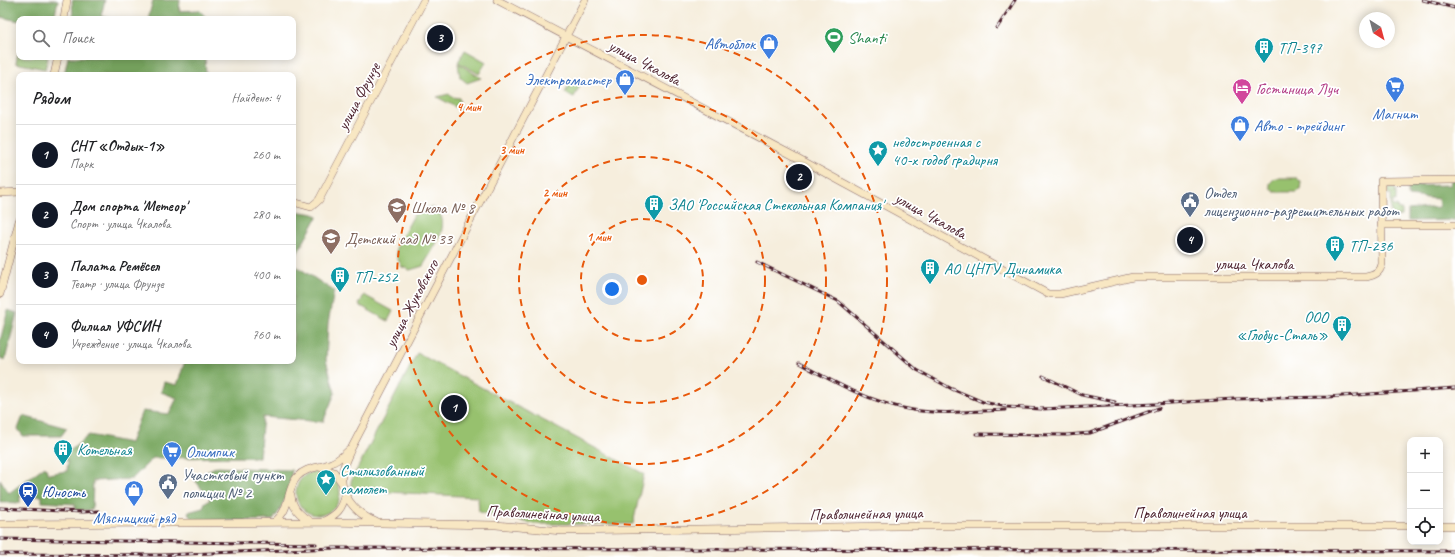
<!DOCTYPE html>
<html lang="ru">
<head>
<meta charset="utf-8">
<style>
	:root { --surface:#fff; --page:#f2f2f2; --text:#202124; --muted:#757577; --line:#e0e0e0; --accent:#111827 }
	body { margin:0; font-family:Caveat,sans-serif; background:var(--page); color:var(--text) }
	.controls { position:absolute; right:12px; bottom:12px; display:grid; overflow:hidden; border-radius:8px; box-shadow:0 2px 10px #0003 }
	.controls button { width:36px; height:36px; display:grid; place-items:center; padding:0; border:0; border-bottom:1px solid var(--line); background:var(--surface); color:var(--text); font:20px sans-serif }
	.compass { position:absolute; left:1359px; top:12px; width:36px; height:36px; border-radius:50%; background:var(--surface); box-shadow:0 2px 10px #0003; rotate:144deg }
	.you { position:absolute; left:612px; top:289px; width:14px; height:14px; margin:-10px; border:3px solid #fff; border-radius:50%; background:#1a73e8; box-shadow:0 0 0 6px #1a73e833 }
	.badge { display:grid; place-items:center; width:26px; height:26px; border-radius:50%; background:var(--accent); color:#fff; font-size:13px; font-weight:700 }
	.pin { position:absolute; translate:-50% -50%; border:2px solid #fff; box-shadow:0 1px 4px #0006 }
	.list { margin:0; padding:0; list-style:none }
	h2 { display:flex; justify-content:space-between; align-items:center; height:52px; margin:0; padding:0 16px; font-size:17px }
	h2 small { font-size:13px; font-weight:400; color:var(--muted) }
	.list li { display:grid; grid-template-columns:26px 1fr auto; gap:12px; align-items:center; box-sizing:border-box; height:60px; padding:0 16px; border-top:1px solid var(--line) }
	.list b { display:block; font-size:15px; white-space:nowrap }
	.list p { margin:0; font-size:13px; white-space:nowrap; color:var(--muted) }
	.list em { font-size:13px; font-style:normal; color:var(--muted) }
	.icon { flex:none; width:22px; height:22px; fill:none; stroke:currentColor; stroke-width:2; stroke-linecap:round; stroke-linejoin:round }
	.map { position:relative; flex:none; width:1455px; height:557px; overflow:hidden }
	.search { position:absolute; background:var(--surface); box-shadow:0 2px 10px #0003; left:16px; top:16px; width:280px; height:44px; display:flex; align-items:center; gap:10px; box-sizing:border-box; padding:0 14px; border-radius:8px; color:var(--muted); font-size:15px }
	.panel { position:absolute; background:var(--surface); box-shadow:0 2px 10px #0003; left:16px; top:72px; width:280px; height:292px; border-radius:8px }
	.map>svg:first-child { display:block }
</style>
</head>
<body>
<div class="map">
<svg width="1455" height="557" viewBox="0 0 1455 557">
	<rect width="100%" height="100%" fill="#fff"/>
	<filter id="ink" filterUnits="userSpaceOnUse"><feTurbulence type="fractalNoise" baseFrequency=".025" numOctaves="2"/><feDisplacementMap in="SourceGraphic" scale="8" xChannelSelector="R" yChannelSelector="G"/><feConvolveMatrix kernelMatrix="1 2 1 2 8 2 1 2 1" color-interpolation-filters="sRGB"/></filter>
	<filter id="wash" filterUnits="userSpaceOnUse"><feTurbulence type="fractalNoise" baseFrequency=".012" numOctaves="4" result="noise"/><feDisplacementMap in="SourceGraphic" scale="16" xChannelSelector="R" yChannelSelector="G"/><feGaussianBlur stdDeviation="0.9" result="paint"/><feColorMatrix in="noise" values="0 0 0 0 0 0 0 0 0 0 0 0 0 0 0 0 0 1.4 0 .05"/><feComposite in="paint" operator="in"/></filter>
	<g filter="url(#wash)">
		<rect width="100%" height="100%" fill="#f6eedd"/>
		<path fill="#97c16e" stroke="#70704c" d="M19 47V57H48L45 69 16 63Z
			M465 50 486 62 479 74 458 62Z
			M458 63 481 78 467 83 460 77Z
			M572 79 581 84 574 97 565 93Z
			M449 94 452 97 459 98 461 110 437 97Z
			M1275 178H1297L1301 182 1300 190 1297 192H1274L1270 187V183Z
			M1389 187 1396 189V191L1393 193 1396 192V201H1393V206H1397L1398 210H1402V216L1394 217 1391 213V194H1387Z
			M432 207C456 221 433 248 423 266L410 270 402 267 397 257 396 248 415 213 424 208Z
			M364 295 393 311 388 321 359 305Z
			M417 353 644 474 633 524H535L479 512 478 497 351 490V481Z
			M296 493a22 22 0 1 1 44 0a22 22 0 1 1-44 0Z"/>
		<path fill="#79a761" stroke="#626346" d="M0 0H58L55 15 59 16V19H19V21L0 17Z
			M72 0H105L101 16 113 19H73Z
			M153 0H180L179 11 199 10 208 19H148Z
			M68 57H205L206 75H64Z
			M1450 180H1455V220L1408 221V210L1439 207 1438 199 1408 196V186L1450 185Z
			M293 209C300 214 308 211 318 216L293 261Z
			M293 264 334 291 328 324 326 360 335 393 323 422 263 417 259 457 153 458 132 479 93 481 92 510H75V504L42 502V496H20V503L0 502V479L9 493 45 466 48 474 67 471 68 461 61 458 89 435 130 443 142 411 169 414 177 398 161 392 164 382 177 385 185 361H293Z
			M8 310 17 313 5 360 0 358V341Z
			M23 416 67 428 61 436H23L18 429Z
			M216 467 292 470C290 487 284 507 273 520L192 521 188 512 203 508 205 502 209 501 210 493 204 492 195 480 211 469Z"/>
	</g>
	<g filter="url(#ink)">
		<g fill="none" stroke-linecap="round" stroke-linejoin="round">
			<g stroke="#866769" stroke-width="8">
				<path id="secondary" d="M497 0 792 155 1048 294H1060L1133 277H1366C1375 275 1380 273 1382 264L1381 181 1455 180
					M64 19 67 0
					M54 75 58 57
					M0 193 19 192
					M293 202 311 207 319 200 424 0
					M1381 225H1455
					M0 294 19 221
					M319 467 334 472 342 483
					M291 495C292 508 300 515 311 522
					M324 521C336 515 343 509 345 495
					M274 522C292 509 285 491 297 477 305 468 316 468 326 465 334 463 342 457 349 450
					M376 522C356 514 337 493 343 470 344 463 348 456 351 449L585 0
					M0 524 323 522 496 525 562 531 898 526H1410
					M1440 526H1455"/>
			</g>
			<use href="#secondary" stroke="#f8e7c3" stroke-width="7"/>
			<g stroke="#4a1f2b" stroke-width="3">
				<path id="rail" d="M1423 0 1455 8
					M997 28 1015 0
					M757 262 838 301 917 370 952 389 983 402 1007 407 1041 409 1155 404 1234 399 1328 397 1455 388
					M799 363C835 383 872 403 913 410 943 415 975 411 1005 410
					M1043 376 1082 395 1115 402
					M976 434 1067 435 1090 433 1159 408
					M0 508 83 512 99 511
					M0 539 316 544
					M0 554 162 555 334 548 1455 551"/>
			</g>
			<use href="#rail" stroke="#fff" stroke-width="1.5" stroke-dasharray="4.5" stroke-linecap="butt"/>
		</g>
	</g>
	<g fill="none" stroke="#e8590c" stroke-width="2" stroke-dasharray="7 5">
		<circle cx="642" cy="280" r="61"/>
		<circle cx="642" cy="280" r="123"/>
		<circle cx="642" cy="280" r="184"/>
		<circle cx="642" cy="280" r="245"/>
	</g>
	<defs>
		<g id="stadium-pin" transform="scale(1)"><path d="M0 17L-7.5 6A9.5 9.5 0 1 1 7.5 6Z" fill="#2e9e5b" stroke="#fff"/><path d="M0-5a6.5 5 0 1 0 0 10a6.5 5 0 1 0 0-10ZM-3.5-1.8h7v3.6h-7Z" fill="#fff"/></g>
		<g id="shop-pin" transform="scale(1)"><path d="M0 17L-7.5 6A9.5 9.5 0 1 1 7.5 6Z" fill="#3f7fe0" stroke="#fff"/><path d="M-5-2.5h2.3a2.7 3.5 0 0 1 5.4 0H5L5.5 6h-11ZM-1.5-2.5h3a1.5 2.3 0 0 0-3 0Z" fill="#fff"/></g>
		<g id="building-pin" transform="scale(1)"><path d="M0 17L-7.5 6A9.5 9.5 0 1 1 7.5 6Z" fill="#0f9aa8" stroke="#fff"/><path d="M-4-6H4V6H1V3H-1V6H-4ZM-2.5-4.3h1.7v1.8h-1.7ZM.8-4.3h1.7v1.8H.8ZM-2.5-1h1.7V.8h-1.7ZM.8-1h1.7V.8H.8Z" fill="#fff"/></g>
		<g id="supermarket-pin" transform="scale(1)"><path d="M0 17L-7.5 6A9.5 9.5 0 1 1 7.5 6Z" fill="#3f7fe0" stroke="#fff"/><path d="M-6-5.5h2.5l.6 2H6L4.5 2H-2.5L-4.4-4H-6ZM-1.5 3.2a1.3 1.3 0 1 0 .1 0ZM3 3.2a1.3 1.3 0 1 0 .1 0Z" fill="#fff"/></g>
		<g id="hotel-pin" transform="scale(1)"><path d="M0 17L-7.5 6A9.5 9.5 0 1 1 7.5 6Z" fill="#d1479c" stroke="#fff"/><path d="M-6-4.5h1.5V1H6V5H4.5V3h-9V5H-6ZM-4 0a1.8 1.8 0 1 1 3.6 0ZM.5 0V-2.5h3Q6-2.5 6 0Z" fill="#fff"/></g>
		<g id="sight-pin" transform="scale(1)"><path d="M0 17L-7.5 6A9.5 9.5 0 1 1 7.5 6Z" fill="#0f9aa8" stroke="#fff"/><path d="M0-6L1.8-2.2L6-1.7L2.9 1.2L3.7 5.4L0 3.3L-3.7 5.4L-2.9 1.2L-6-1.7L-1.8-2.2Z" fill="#fff"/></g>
		<g id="civic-pin" transform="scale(1)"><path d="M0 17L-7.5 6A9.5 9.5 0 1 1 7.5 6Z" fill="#5c6f8a" stroke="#fff"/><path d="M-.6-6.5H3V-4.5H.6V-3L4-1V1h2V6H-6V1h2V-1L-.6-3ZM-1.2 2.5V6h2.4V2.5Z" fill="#fff"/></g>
		<g id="school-pin" transform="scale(1)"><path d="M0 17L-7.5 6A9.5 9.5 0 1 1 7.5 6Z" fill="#8d6e63" stroke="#fff"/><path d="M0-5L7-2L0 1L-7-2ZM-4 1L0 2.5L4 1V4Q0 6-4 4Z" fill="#fff"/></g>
		<g id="station-pin" transform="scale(1)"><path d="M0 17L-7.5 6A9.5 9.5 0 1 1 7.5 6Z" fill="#1a4fb4" stroke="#fff"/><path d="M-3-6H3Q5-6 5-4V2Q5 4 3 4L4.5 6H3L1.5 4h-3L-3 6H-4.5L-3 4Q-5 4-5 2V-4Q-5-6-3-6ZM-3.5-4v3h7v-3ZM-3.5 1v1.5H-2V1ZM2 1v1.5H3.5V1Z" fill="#fff"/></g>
	</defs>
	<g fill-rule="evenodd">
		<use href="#stadium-pin" x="834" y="37"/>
		<use href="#shop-pin" x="769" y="43"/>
		<use href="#building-pin" x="1264" y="47"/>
		<use href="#shop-pin" x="625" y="79"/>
		<use href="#supermarket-pin" x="1395" y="86"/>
		<use href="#hotel-pin" x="1242" y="88"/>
		<use href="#shop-pin" x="1240" y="125"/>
		<use href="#sight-pin" x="878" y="150"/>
		<use href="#civic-pin" x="1190" y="201"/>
		<use href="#building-pin" x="654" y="204"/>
		<use href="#school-pin" x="397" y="207"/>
		<use href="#school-pin" x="331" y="238"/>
		<use href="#building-pin" x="1335" y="245"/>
		<use href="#building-pin" x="930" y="268"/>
		<use href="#building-pin" x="340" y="276"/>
		<use href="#building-pin" x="1342" y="325"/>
		<use href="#building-pin" x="63" y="449"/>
		<use href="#supermarket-pin" x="172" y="451"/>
		<use href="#sight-pin" x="326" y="479"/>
		<use href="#civic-pin" x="168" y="483"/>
		<use href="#shop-pin" x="134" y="490"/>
		<use href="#station-pin" x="28" y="491"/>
	</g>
	<g text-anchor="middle" stroke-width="3.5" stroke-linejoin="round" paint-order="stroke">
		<g font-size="16" fill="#27864d" stroke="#fff" text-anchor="start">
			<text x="848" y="43">Shanti</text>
		</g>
		<g font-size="16" fill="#366cbe" stroke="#fff" text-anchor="end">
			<text x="755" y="49">Автоблок</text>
			<text x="611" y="85">Электромастер</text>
			<text x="1395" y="119" text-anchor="middle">Магнит</text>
			<text x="1254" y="131" text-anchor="start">Авто - трейдинг</text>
			<text x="186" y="457" text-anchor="start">Олимпик</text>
			<text x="134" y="523" text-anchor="middle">Мясницкий ряд</text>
		</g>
		<g font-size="16" fill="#0d838f" stroke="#fff" text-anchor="start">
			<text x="1278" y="53">ТП-397</text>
			<text x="892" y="147">недостроенная с<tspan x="892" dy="18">40-х годов градирня</tspan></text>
			<text x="668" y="210">ЗАО 'Российская Стекольная Компания'</text>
			<text x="1349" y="251">ТП-236</text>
			<text x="944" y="274">АО ЦНТУ Динамика</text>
			<text x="354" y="282">ТП-252</text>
			<text x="1328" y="322" text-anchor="end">ООО<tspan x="1328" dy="18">«Глобус-Сталь»</tspan></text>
			<text x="77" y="455">Котельная</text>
			<text x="340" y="476">Стилизованный<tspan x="340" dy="18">самолет</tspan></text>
		</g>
		<g font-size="16" fill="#4a1f2b" stroke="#fff">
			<text transform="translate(645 62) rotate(28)" y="6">улица Чкалова</text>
			<text transform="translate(358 96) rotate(-62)" y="6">улица Фрунзе</text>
			<text transform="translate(931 215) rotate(29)" y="6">улица Чкалова</text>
			<text x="1254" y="269">улица Чкалова</text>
			<text transform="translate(411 303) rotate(-62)" y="6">улица Жуковского</text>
			<text x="1190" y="518">Праволинейная улица</text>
			<text transform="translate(543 513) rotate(3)" y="6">Праволинейная улица</text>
			<text transform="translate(866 513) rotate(-1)" y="6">Праволинейная улица</text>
		</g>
		<g font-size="16" fill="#b23c85" stroke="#fff" text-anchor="start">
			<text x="1256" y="94">Гостиница Луч</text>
		</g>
		<g font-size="16" fill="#4e5e75" stroke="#fff" text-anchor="start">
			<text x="1204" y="198">Отдел<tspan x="1204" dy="18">лицензионно-разрешительных работ</tspan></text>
			<text x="182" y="480">Участковый пункт<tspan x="182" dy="18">полиции № 2</tspan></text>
		</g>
		<g font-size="16" fill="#785e54" stroke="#fff" text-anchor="start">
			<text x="411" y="213">Школа № 8</text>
			<text x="345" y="244">Детский сад № 33</text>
		</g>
		<g font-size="16" fill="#164399" stroke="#fff" text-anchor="start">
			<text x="42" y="497">Юность</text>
		</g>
	</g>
	<circle cx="642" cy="280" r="6" fill="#e8590c" stroke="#fff" stroke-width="2"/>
	<g font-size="12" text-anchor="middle" font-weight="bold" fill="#e8590c" stroke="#fff" stroke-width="3.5" stroke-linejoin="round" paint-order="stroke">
		<text x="469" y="111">4 мин</text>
		<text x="512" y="154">3 мин</text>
		<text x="555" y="197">2 мин</text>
		<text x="599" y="241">1 мин</text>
	</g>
</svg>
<div class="controls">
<button>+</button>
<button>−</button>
<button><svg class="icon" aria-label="locate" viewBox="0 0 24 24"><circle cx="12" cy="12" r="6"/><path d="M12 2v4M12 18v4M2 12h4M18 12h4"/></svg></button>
</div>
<svg class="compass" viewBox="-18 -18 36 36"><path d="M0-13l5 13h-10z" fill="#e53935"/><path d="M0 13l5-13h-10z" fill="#757577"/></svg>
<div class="you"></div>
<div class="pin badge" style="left:454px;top:408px">1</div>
<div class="pin badge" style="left:799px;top:177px">2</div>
<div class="pin badge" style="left:440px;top:38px">3</div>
<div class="pin badge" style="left:1190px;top:240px">4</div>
<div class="search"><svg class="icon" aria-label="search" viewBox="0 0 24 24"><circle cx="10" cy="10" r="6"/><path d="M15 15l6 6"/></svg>Поиск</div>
<section class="panel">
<h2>Рядом<small>Найдено: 4</small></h2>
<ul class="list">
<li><span class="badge">1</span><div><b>СНТ «Отдых-1»</b><p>Парк</p></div><em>260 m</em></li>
<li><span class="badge">2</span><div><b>Дом спорта 'Метеор'</b><p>Спорт · улица Чкалова</p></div><em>280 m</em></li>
<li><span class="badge">3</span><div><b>Палата Ремёсел</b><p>Театр · улица Фрунзе</p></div><em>400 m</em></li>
<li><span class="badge">4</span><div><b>Филиал УФСИН</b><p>Учреждение · улица Чкалова</p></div><em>760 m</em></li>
</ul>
</section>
</div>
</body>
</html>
